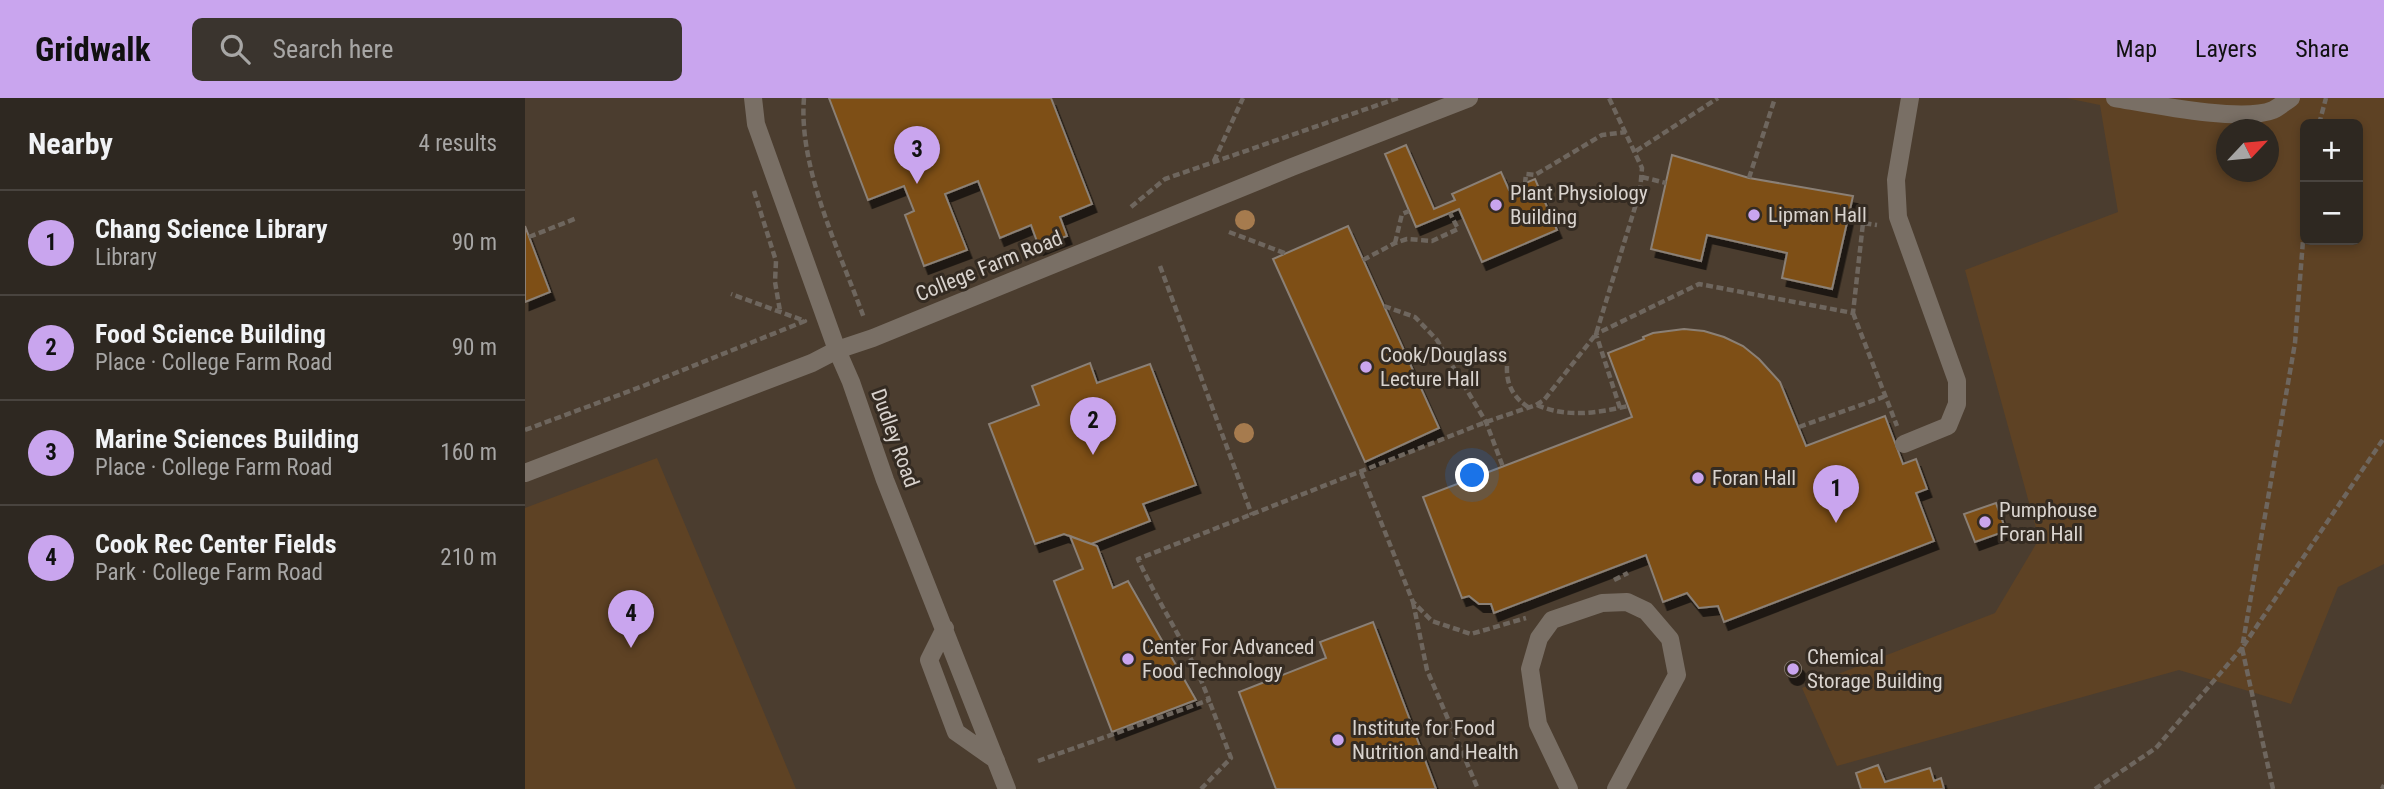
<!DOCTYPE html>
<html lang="en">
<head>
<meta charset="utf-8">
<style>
	:root { --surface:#2e2821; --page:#3a342e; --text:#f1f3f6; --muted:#a7a6a5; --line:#49443f; --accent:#c9a5ee }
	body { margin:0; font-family:"Roboto Condensed",sans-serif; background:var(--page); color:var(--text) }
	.controls { position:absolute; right:21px; top:21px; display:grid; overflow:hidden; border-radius:10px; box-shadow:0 4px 10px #0003 }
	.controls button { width:63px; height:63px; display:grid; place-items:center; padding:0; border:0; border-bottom:2px solid var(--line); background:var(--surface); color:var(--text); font:35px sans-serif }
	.compass { position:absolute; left:1691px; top:21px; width:63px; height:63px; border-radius:50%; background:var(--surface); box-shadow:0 4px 10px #0003; rotate:64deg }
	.you { position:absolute; left:948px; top:378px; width:24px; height:24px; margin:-18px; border:5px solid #fff; border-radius:50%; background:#1a73e8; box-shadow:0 0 0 10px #1a73e833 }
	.badge { display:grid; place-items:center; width:46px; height:46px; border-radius:50%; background:var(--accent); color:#111; font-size:23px; font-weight:700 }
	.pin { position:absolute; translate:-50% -58px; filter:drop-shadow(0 2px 4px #0008) }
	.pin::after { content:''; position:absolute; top:37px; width:24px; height:21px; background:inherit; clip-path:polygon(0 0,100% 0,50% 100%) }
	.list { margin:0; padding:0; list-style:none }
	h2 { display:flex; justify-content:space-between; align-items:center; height:91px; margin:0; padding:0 28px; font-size:30px }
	h2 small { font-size:23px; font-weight:400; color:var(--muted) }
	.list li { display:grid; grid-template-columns:46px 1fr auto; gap:21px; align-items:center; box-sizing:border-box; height:105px; padding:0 28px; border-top:2px solid var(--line) }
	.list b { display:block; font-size:26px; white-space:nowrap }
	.list p { margin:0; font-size:23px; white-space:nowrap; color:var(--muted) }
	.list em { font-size:23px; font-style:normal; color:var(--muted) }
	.icon { flex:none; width:38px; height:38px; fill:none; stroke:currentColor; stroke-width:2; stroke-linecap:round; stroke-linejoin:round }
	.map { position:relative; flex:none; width:1859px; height:691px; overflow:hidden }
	header { display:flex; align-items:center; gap:42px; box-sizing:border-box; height:98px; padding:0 35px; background:var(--accent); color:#111 }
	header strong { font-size:33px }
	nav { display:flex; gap:38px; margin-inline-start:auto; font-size:24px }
	.search { width:490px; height:63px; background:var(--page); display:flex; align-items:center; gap:18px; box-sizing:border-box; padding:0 24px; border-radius:10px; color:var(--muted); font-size:26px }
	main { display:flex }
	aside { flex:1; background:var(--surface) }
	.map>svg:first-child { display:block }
</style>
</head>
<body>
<header>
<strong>Gridwalk</strong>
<div class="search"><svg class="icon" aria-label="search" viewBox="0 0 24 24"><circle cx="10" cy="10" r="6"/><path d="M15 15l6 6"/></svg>Search here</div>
<nav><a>Map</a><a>Layers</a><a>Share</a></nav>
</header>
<main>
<aside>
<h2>Nearby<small>4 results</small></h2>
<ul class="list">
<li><span class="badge">1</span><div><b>Chang Science Library</b><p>Library</p></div><em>90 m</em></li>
<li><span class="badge">2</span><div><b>Food Science Building</b><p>Place · College Farm Road</p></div><em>90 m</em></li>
<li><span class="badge">3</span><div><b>Marine Sciences Building</b><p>Place · College Farm Road</p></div><em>160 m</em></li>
<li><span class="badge">4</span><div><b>Cook Rec Center Fields</b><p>Park · College Farm Road</p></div><em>210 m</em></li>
</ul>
</aside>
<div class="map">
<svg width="1859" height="691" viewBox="0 0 1859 691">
	<defs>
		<filter id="shadow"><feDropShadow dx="4.5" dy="8" stdDeviation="0" flood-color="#0009"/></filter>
	</defs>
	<rect width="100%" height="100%" fill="#3e352c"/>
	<path fill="#4b3d2f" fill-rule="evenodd" d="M0 0H1859V691H0ZM1780 26H1833V142H1780ZM1702 32H1744V74H1702Z"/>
	<path fill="#5e4224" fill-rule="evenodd" d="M1541 0H1859V466L1813 489 1766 606 1654 572 1312 668 1277 590 1470 515 1514 441 1440 172 1593 114 1575 7ZM1780 26H1833V142H1780ZM1702 32H1744V74H1702Z
		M132 360 271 691H0V410Z"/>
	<path fill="#7e5016" stroke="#8b8076" stroke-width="2" filter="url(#shadow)" d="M304 0H526L567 106 535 119 542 138 514 149 506 127 475 140 453 83 420 96 442 152 399 168 380 117 389 113 379 88 343 102Z
		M881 47 909 111 930 102 927 96 976 74 984 92 1010 81 1032 132 957 164 934 111 891 129 860 56Z
		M1147 57 1224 80 1328 98 1307 191 1257 180 1262 155 1182 137 1176 163 1126 151Z
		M0 128 25 194 0 204Z
		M823 128 914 330 840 364 748 161Z
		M1159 231 1179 233 1199 239 1218 248 1234 261 1255 284 1281 348 1360 318 1378 366 1391 361 1402 391 1391 395 1409 443 1199 524 1193 508 1174 510 1162 495 1138 504 1121 457 969 515 966 506H954L944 498 937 500 898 399 1107 319 1083 255 1119 241 1118 239 1128 235Z
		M565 265 572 285 625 266 671 387 618 406 625 423 566 446 539 436 510 446 464 326 514 307 507 288Z
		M1471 405 1481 433 1450 444 1439 416Z
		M545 438 572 448 588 490 603 483 671 602 587 634 529 483 558 471Z
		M848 524 911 691H751L714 594 801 560 795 544Z
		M1260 571a8 8 0 1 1 16 0a8 8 0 1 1-16 0Z
		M1353 667 1360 684 1405 670 1409 683 1416 680 1419 691H1336L1331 675Z"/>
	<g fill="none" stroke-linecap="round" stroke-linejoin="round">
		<path stroke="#6e665e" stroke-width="4.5" stroke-dasharray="7 3.5" stroke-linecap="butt" d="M279 0C273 70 315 154 339 220
			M1794 26 1801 0
			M1111 53 1193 0
			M689 63 718 0
			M1117 79 1141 85
			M1224 80 1250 0
			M1000 86 1001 76 1010 77 1077 37 1101 34
			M229 93 251 163 250 184 255 213
			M606 109 640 81 873 0
			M704 134 762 156
			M4 139 52 120
			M870 145 877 116 884 113
			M838 162 870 145 882 141 907 143 933 131 925 115
			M635 168 727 417
			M859 208 890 219 912 242 961 324 978 369
			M1328 215 1372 328
			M982 268C981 286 988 299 1003 309
			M1012 307C1042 320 1072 315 1103 308
			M1095 310 1071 236 1174 186 1328 215 1338 125 1352 127
			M1274 329 1361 298
			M0 332 118 288 280 223 206 196
			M836 374 888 504 907 523 946 536 1001 520
			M1089 482 1103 475
			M888 504 902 572 953 691
			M513 663 684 602C666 553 635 509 613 461L961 324 1011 307 1019 302 1071 236 1115 93 1117 70 1084 0
			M676 691 706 660 684 602
			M1570 691 1631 650 1717 550 1770 245 1780 117
			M1748 691 1717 550 1859 340
			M1857 691 1859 687"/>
		<path stroke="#796f65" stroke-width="18" d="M228 0 231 26 312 252 326 284 360 382 482 691
			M1590 0C1626 6 1717 25 1748 12 1754 9 1760 4 1766 0
			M1379 346 1423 328 1432 306V283L1373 119 1371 82 1385 0
			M0 375 287 265 312 252 348 240 767 69 944 0
			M420 530 404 562 431 634 471 662
			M1044 691 1013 626 1005 571 1014 540 1027 522 1077 505 1102 504 1121 513 1145 541 1152 577 1091 691"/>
	</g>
	<g fill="#a67b4e">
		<circle cx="720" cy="122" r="10"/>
		<circle cx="719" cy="335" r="10"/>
	</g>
	<g fill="#c9a5ee" stroke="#342b22" stroke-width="2.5">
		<circle cx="971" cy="107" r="7"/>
		<circle cx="1229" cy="117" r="7"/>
		<circle cx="841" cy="269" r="7"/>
		<circle cx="1173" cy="380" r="7"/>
		<circle cx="1460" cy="424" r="7"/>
		<circle cx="603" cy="561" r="7"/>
		<circle cx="1268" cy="571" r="7"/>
		<circle cx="813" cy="642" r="7"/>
	</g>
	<g text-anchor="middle" stroke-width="6" stroke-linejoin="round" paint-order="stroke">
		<g font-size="21" fill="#d9d3ce" stroke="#342b22" text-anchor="start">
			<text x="985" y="102">Plant Physiology<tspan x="985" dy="24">Building</tspan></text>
			<text x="1243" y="124">Lipman Hall</text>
			<text x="855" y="264">Cook/Douglass<tspan x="855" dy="24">Lecture Hall</tspan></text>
			<text x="1187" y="387">Foran Hall</text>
			<text x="1474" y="419">Pumphouse<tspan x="1474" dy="24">Foran Hall</tspan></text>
			<text x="617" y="556">Center For Advanced<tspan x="617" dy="24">Food Technology</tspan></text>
			<text x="1282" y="566">Chemical<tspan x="1282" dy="24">Storage Building</tspan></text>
			<text x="827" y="637">Institute for Food<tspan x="827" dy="24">Nutrition and Health</tspan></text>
		</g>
		<g font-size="21" fill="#d9d3ce" stroke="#342b22">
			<text transform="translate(464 168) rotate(-22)" y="7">College Farm Road</text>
			<text transform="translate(370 340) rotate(70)" y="7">Dudley Road</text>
		</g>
	</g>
</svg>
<div class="controls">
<button>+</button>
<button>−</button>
</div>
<svg class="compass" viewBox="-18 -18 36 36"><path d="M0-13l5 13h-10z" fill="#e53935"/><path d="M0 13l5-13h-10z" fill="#a7a6a5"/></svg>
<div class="you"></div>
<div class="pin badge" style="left:1311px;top:425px">1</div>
<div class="pin badge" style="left:568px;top:357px">2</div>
<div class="pin badge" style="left:392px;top:86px">3</div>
<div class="pin badge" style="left:106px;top:550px">4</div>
</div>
</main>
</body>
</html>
